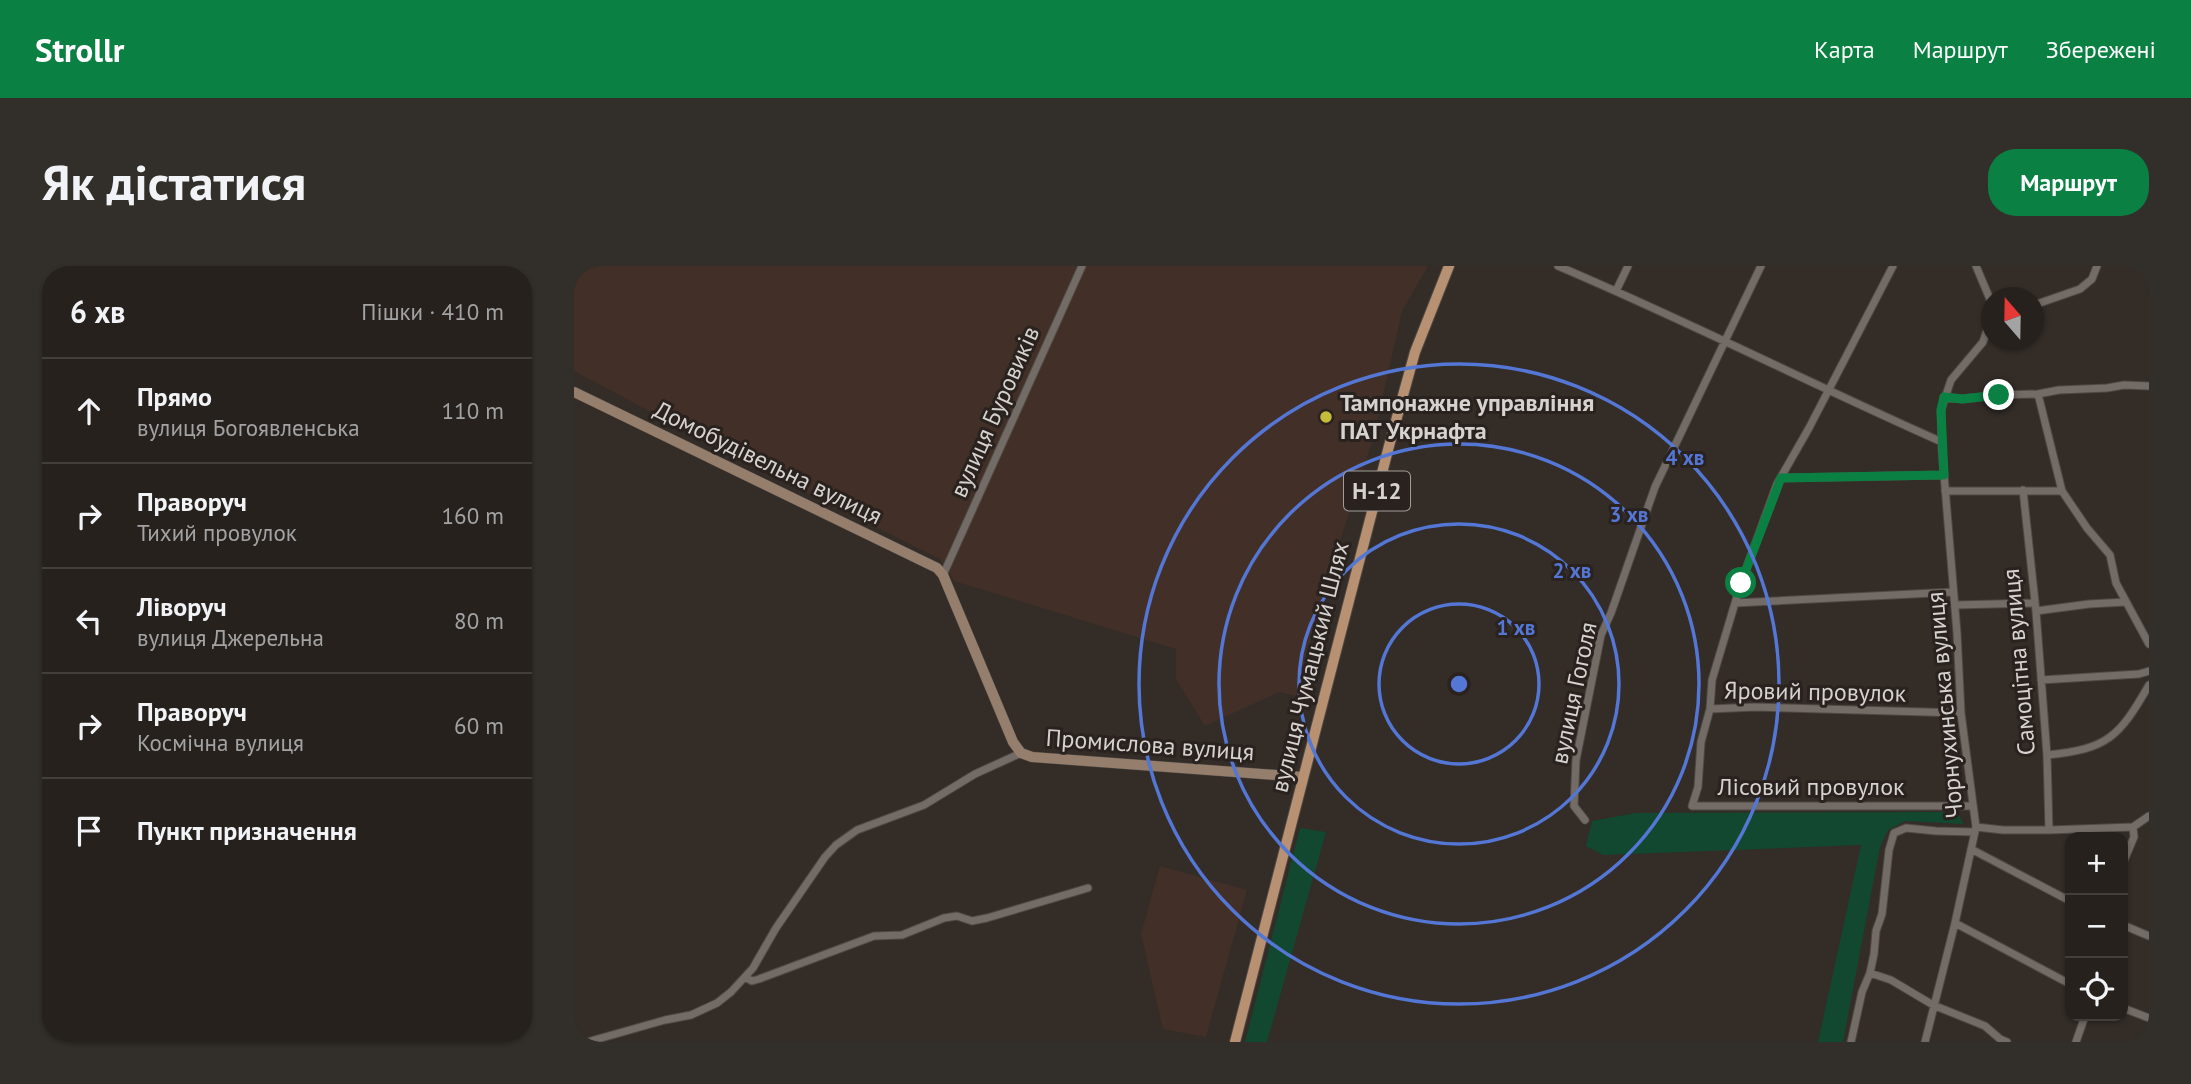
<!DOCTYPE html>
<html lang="uk">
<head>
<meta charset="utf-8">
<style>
	:root { --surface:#26211d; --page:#322e2a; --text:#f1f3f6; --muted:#a4a3a4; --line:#423e3b; --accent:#0b8043 }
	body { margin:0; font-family:"PT Sans",sans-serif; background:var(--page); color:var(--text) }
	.controls { position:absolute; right:21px; bottom:21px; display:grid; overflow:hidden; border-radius:14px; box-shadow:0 2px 5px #0004 }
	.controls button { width:63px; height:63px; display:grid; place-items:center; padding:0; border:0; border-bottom:2px solid var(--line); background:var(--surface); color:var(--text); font:35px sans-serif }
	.compass { position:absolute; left:1407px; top:21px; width:63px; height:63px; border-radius:50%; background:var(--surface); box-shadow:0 2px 5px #0004; rotate:340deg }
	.stop { position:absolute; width:21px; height:21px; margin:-16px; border:5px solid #0b8043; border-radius:50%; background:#fff }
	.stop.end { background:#0b8043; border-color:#fff; box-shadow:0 2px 7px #0008 }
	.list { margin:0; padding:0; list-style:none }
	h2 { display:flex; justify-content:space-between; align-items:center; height:91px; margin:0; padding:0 28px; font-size:30px }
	h2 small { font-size:23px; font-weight:400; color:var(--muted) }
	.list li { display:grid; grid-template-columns:46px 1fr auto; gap:21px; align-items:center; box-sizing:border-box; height:105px; padding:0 28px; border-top:2px solid var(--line) }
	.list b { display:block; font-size:26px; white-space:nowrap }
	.list p { margin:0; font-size:23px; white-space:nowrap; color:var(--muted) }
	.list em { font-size:23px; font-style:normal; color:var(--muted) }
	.icon { flex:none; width:38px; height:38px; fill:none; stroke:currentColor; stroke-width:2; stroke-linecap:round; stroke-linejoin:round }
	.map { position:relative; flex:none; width:1575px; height:776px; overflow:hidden; border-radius:28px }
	header { display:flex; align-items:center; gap:42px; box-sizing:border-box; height:98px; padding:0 35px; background:var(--accent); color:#fff }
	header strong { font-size:33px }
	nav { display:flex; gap:38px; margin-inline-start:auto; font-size:24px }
	.intro { display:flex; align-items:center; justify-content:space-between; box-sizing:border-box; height:168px; padding:0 42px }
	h1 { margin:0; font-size:49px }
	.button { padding:18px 32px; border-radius:28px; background:var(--accent); color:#fff; font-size:24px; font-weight:700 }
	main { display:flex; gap:42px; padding:0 42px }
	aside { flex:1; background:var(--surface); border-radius:28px; box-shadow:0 2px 5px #0004 }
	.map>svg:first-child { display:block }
</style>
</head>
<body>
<header>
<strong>Strollr</strong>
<nav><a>Карта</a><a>Маршрут</a><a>Збережені</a></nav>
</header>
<div class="intro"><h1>Як дістатися</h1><a class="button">Маршрут</a></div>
<main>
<aside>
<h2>6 хв<small>Пішки · 410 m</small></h2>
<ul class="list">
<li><svg class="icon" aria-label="ahead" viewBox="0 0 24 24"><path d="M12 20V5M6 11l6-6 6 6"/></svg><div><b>Прямо</b><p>вулиця Богоявленська</p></div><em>110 m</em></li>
<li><svg class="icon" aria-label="right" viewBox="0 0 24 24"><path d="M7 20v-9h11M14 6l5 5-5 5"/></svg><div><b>Праворуч</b><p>Тихий провулок</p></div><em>160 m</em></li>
<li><svg class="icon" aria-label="left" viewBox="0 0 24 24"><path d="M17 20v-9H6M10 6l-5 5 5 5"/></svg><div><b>Ліворуч</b><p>вулиця Джерельна</p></div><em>80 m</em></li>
<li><svg class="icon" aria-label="right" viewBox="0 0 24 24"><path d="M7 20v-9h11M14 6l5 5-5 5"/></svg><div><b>Праворуч</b><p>Космічна вулиця</p></div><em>60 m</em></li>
<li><svg class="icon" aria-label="arrive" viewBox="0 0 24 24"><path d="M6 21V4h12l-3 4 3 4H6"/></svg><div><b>Пункт призначення</b></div></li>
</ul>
</aside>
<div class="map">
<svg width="1575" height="776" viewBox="0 0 1575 776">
	<rect width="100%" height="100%" fill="#332c27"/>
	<path fill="#423028" d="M0 0H854L828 45 800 170 747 334 722 430 705 426 631 460 602 413V383L380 315 366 293 175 198 0 105Z
		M586 600 673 624 632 771 589 763 567 668Z"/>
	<path fill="#12482f" d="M1383 546 1390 558 1331 555 1314 564 1306 581 1269 776H1244L1287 579 1029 589 1012 580 1018 555 1062 547Z
		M726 562 752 566 693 776H671Z"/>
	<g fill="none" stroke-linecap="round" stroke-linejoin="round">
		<g stroke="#4f4945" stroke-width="9">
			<path id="street" d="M984 0C1114 55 1239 119 1368 176
				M1319 0 1235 162 1203 218 1167 317 1138 414 1136 443 1127 476 1124 521 1118 540H1399
				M1402 0 1418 38
				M1042 25 1054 0
				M1460 39 1506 23 1518 13 1523 0
				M1464 128 1488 225 1513 262 1536 289 1542 317 1575 378
				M1370 131 1388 133 1425 129 1464 128 1485 124 1533 122 1550 119 1575 120
				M1207 212 1370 209
				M1449 224 1462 345 1473 489 1475 564
				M1371 225H1488
				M369 309 508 0
				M1161 337 1379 326
				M1381 339 1460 337
				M1462 345 1515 338 1552 336
				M1467 414 1565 408 1575 405
				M1136 443 1182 441 1387 447
				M1473 489C1534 483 1545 471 1575 419
				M1011 554 1000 540 1002 494 1027 369 1037 347 1081 221 1187 0
				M1402 561 1429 564H1475L1559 561 1575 550
				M1397 583 1496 635
				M1549 597 1560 571 1559 561
				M1381 657 1496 718
				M1549 659 1575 670
				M1296 707 1317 714 1359 739 1411 760 1426 773 1433 776
				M171 711 178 715 185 713 300 670 328 669 370 652 383 650 398 655 413 652 514 622
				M1549 742 1575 752
				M13 776 91 754 117 749 143 737 157 726 179 702 202 662 251 591 262 579 283 564 350 539 401 508 447 487
				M1277 776 1288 726 1296 707 1300 688 1302 665 1308 648 1315 584 1320 567 1332 562 1362 565 1401 566
				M1351 776 1381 657 1402 561 1387 447 1383 367 1368 184 1367 144 1377 114 1409 76 1418 49
				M1502 776 1511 750"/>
		</g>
		<g stroke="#4f4945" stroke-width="11">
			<path id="secondary" d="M0 126 363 302 369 309 439 476 447 487 458 491 729 511"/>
		</g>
		<g stroke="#4f4945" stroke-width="12">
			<path id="primary" d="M661 776 815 180 841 86 875 0"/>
		</g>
		<use href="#street" stroke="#736b66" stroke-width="7"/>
		<use href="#secondary" stroke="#957e6c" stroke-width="10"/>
		<use href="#primary" stroke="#b79172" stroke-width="10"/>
	</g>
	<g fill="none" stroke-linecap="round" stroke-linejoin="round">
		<path stroke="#0b8043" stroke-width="9" d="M1167 317 1207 212 1370 209 1367 144 1370 131 1388 133 1425 129"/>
	</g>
	<g fill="none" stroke="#5476d5" stroke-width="3.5">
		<circle cx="885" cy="418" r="80"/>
		<circle cx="885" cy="418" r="160"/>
		<circle cx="885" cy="418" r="240"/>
		<circle cx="885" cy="418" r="320"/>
	</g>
	<circle fill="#c6bc3c" stroke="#29221e" stroke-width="2.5" cx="752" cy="151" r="7"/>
	<g text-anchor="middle" stroke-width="6" stroke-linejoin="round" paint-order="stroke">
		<rect fill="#29221e" stroke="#a29d9a" stroke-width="2" x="770" y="205.5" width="66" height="39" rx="5"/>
		<g font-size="23" font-weight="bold" fill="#d6d2cf">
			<text x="803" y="233">Н-12</text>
		</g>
		<g font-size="24" font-weight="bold" fill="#d6d2cf" stroke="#29221e" text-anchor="start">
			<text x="766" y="145">Тампонажне управління<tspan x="766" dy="28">ПАТ Укрнафта</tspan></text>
		</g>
		<g font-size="24" fill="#d6d2cf" stroke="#29221e">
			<text transform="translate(421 146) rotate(-66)" y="8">вулиця Буровиків</text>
			<text transform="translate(194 197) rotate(26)" y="8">Домобудівельна вулиця</text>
			<text transform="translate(1445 396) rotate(-95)" y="8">Самоцітна вулиця</text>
			<text transform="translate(736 401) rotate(-76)" y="8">вулиця Чумацький Шлях</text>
			<text transform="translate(1241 426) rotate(1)" y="8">Яровий провулок</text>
			<text transform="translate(1000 427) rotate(-78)" y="8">вулиця Гоголя</text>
			<text transform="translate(1371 439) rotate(-95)" y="8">Чорнухинська вулиця</text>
			<text transform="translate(576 479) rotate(4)" y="8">Промислова вулиця</text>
			<text x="1237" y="529">Лісовий провулок</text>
		</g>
	</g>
	<circle cx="885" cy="418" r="10" fill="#5476d5" stroke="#29221e" stroke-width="3.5"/>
	<g font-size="21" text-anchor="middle" font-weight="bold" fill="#5476d5" stroke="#29221e" stroke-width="6" stroke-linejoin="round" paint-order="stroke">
		<text x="1111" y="199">4 хв</text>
		<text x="1055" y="256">3 хв</text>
		<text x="998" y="312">2 хв</text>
		<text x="942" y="369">1 хв</text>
	</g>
</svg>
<div class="controls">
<button>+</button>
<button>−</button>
<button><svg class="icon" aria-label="locate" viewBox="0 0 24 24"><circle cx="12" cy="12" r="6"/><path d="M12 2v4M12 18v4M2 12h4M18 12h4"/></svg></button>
</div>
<svg class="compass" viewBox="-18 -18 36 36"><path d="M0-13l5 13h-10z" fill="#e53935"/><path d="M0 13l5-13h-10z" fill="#a4a3a4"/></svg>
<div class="stop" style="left:1167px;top:317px"></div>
<div class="stop end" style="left:1425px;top:129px"></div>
</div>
</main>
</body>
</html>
